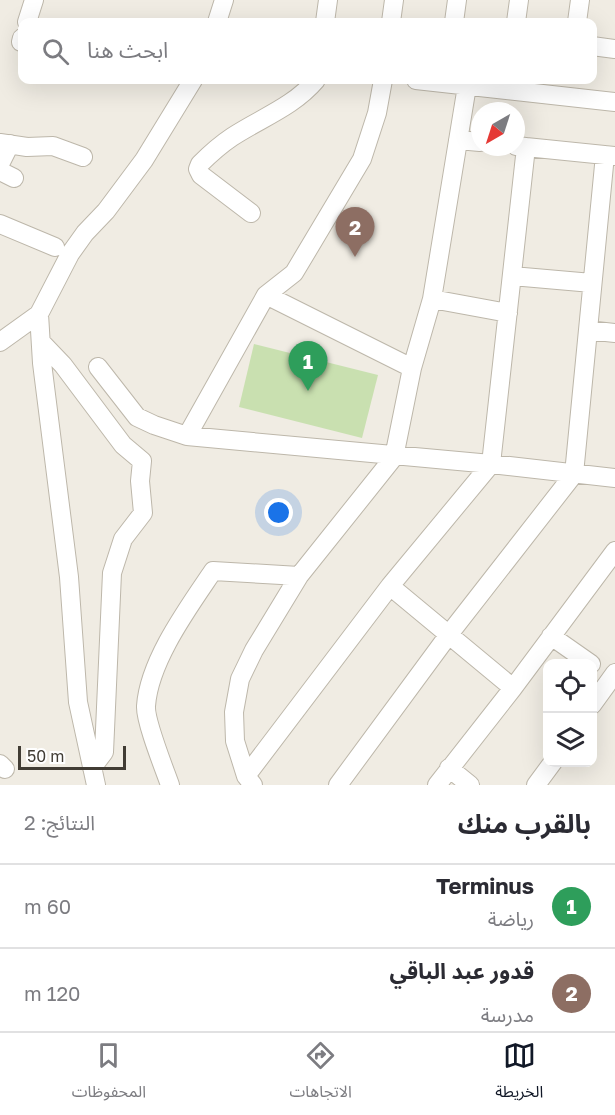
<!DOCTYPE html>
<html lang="ar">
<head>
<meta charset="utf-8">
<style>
	:root { --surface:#fff; --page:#f7f7f7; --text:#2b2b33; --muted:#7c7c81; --line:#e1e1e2; --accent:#111827 }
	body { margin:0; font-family:"Golos Text","Noto Sans Arabic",sans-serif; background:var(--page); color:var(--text); direction:rtl }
	.controls { position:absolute; right:18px; bottom:18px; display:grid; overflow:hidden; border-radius:12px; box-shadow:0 6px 24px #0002 }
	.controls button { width:54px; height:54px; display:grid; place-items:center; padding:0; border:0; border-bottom:2px solid var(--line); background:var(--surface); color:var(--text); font:30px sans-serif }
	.compass { position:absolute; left:471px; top:102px; width:54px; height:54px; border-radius:50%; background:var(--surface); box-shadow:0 6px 24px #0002; rotate:219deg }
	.scale { position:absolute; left:18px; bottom:15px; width:108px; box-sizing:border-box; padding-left:6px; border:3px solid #413c34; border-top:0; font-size:16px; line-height:21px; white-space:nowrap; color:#413c34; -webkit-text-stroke:4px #fff; paint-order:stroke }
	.you { position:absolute; left:279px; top:513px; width:21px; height:21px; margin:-15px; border:4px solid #fff; border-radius:50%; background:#1a73e8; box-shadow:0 0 0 9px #1a73e833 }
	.badge { display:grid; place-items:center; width:39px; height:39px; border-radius:50%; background:var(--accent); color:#fff; font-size:20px; font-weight:700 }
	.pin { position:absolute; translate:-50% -50px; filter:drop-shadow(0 2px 3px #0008) }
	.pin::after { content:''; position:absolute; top:32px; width:21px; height:18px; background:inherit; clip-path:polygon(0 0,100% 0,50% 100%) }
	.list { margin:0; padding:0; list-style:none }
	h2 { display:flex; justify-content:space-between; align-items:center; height:78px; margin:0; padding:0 24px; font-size:26px }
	h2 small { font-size:20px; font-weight:400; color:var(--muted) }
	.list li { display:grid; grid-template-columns:39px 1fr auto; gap:18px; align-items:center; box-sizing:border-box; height:84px; padding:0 24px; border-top:2px solid var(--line) }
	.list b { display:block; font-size:22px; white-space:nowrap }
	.list p { margin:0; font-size:20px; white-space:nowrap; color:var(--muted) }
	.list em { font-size:20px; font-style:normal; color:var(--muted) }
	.icon { flex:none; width:33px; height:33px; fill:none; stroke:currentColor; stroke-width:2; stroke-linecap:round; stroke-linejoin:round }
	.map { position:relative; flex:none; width:615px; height:785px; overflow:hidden; direction:ltr }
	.search { position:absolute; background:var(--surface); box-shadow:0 6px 24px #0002; left:18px; right:18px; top:18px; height:66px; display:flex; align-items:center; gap:15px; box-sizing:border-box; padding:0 21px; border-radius:12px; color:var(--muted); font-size:22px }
	.sheet { height:246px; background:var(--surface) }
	nav { display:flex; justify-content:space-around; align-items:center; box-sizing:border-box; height:84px; border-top:2px solid var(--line); background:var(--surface); font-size:16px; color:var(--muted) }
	nav a { display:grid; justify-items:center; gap:3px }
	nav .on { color:var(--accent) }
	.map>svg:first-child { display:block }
</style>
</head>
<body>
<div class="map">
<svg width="615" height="785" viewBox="0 0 615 785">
	<rect width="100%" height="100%" fill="#f0ece3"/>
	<path fill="#c9e0b0" d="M254 344 378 375 362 438 239 407Z"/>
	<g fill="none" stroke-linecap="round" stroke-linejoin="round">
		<g stroke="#bdb7aa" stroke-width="20">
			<path id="minor" d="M27 22 34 0
				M217 22 224 0
				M325 22 328 0
				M391 22 394 0
				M454 22 457 0
				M516 22 519 0
				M577 22 580 0
				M21 42 22 38
				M592 46 615 49
				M416 80 615 102
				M458 140 480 142
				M0 143 27 147 53 146 83 157
				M516 146 615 156
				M0 164 10 144
				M0 171 14 178
				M251 213 201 175 198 169 200 164C209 155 220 145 232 137 261 118 293 107 316 80
				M0 224 55 247
				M512 276 592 283
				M266 295 412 368
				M432 299 508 313
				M588 330 615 333
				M0 342 39 314
				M41 342 63 365 123 445 142 461 140 481 143 513 123 539 112 573 104 752 92 768
				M98 367 137 417 154 425 187 436 491 464 615 478
				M187 436 266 295 294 273 362 159 377 113 383 80
				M390 586 513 688
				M551 636 591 664
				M592 705 615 673
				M0 764 5 769
				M449 768 470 785
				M246 776 390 586 491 464 526 147
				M96 785 78 702 69 577 42 363 39 314 70 254 85 233 106 211 144 160 193 80
				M170 785C164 768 145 721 146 706 149 661 188 608 213 571L299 576
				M253 785 246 776 235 741 234 712 240 679 254 650 299 576 394 457 412 368 432 299 467 86
				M338 785 450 633 574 474 605 155
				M437 785 513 688 615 551
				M536 785 553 762"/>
		</g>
		<use href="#minor" stroke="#fff" stroke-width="18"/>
	</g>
</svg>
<div class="controls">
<button><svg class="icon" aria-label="locate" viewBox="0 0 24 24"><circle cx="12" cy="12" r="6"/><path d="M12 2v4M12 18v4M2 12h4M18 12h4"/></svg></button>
<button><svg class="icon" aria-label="layers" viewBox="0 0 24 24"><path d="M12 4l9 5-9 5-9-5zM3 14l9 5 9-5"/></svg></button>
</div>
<svg class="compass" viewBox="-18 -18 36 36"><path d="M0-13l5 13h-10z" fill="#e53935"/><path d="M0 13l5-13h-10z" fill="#7c7c81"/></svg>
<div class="scale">50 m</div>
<div class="you"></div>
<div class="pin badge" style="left:308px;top:391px;background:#2e9e5b">1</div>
<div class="pin badge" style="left:355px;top:257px;background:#8d6e63">2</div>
<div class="search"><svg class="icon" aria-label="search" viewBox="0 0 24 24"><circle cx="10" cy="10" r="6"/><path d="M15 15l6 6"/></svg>ابحث هنا</div>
</div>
<section class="sheet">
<h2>بالقرب منك<small>النتائج: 2</small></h2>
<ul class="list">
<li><span class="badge" style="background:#2e9e5b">1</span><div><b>Terminus</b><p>رياضة</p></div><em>60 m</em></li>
<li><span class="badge" style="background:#8d6e63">2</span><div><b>قدور عبد الباقي</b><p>مدرسة</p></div><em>120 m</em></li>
</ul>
</section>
<nav>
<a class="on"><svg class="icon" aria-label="map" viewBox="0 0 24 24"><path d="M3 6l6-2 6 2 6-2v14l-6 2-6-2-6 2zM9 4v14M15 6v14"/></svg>الخريطة</a>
<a><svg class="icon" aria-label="directions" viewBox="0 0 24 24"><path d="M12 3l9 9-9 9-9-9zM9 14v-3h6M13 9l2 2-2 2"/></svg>الاتجاهات</a>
<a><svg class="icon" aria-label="saved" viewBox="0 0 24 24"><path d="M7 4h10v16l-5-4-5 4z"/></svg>المحفوظات</a>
</nav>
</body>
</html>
